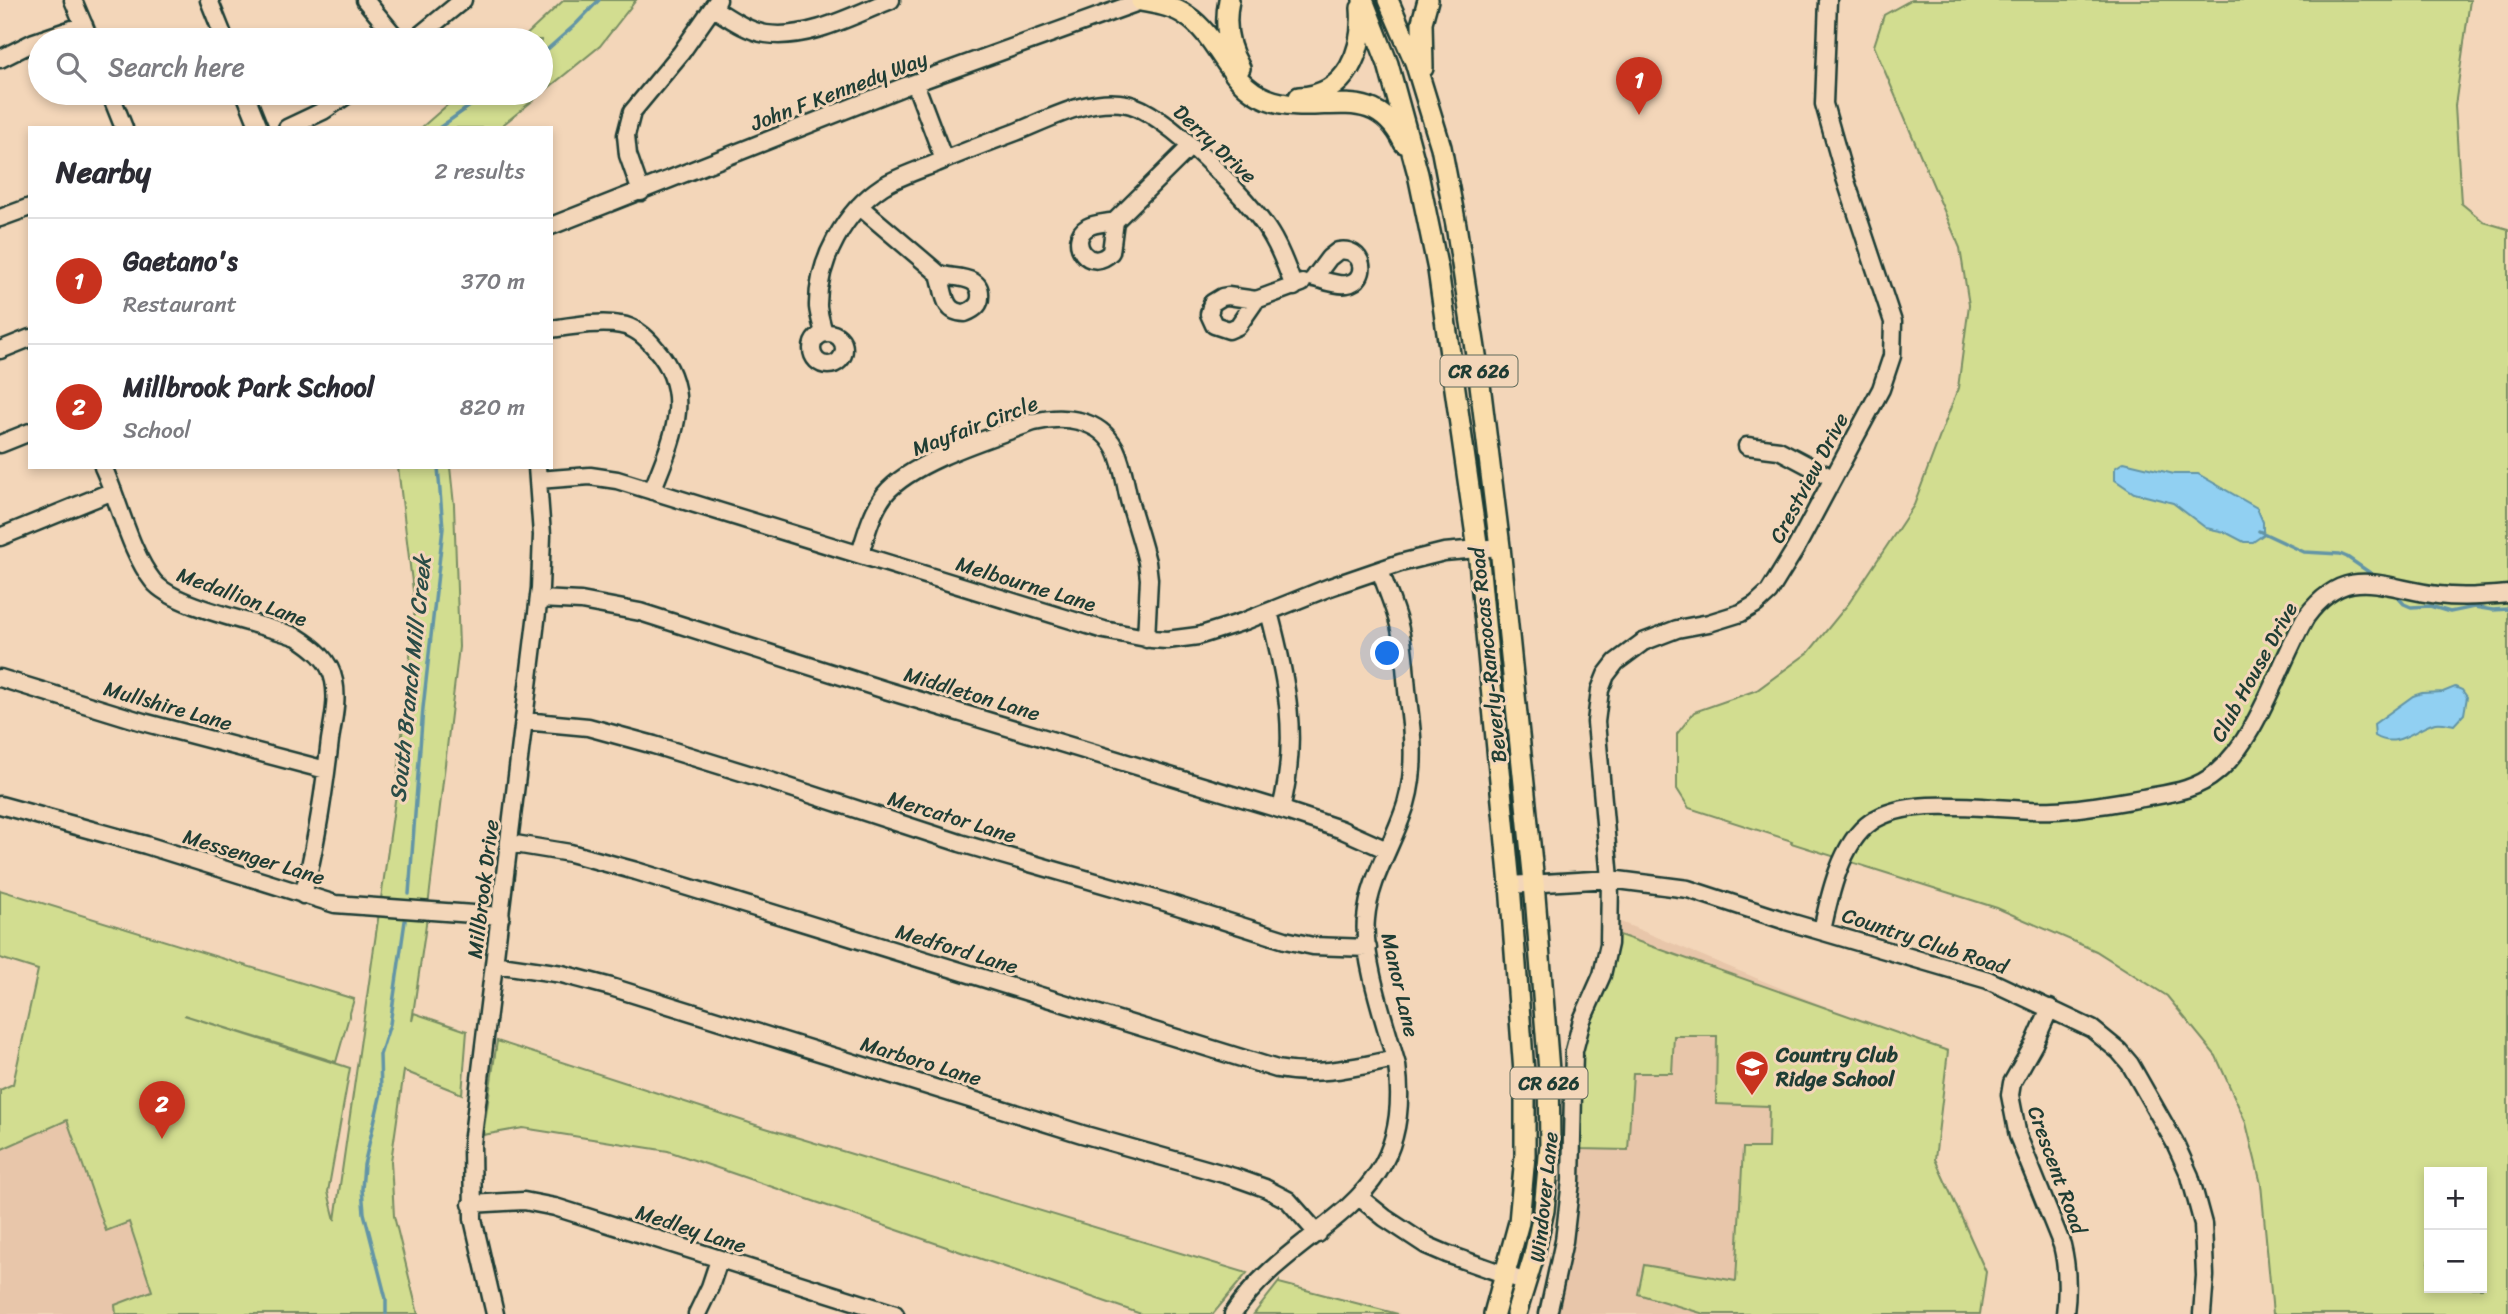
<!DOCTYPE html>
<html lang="en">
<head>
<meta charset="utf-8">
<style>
	:root { --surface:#fff; --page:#f2f2f3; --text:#2b2b33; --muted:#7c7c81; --line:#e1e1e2; --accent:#c8321e }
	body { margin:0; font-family:Sriracha,sans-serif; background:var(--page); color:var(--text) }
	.controls { position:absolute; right:21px; bottom:21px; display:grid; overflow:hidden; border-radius:0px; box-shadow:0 4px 10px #0003 }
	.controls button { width:63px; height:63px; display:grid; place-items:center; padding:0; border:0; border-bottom:2px solid var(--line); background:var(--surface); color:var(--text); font:35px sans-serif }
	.you { position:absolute; left:1388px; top:654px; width:24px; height:24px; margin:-18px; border:5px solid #fff; border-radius:50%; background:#1a73e8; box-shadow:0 0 0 10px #1a73e833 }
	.badge { display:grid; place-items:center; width:46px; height:46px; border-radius:50%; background:var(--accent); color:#fff; font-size:23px; font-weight:700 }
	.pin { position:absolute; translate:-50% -58px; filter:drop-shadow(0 2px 4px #0008) }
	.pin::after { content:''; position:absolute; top:37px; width:24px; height:21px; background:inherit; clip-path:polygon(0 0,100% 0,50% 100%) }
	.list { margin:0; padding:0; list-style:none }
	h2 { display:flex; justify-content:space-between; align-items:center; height:91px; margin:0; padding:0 28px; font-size:30px }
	h2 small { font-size:23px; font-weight:400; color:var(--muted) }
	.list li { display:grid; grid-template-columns:46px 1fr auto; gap:21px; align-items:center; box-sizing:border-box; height:126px; padding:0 28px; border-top:2px solid var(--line) }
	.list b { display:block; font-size:26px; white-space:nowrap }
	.list p { margin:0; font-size:23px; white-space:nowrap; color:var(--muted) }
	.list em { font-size:23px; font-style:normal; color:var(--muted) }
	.icon { flex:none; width:38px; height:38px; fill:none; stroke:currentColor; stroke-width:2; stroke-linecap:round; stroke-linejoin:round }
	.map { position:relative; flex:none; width:2508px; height:1314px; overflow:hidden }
	.search { position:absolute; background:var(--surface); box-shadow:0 4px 10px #0003; left:28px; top:28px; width:525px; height:77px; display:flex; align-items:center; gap:18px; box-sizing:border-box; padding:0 24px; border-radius:38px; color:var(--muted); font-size:26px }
	.panel { position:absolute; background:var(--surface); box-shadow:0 4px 10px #0003; left:28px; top:126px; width:525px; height:343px; border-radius:0px }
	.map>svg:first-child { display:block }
</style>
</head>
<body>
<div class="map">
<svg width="2508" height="1314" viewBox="0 0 2508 1314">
	<rect width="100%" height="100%" fill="#f3d6b9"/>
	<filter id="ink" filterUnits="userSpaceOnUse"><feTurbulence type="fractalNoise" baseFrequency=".0143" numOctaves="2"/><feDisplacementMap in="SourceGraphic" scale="14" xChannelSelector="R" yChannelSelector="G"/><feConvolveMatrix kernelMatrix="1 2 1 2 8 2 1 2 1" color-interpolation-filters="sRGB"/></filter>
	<g filter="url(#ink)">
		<path fill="#e8c6aa" d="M1611 918 1940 1054 1933 1172 1966 1220 1984 1276 1978 1314H1547Z
			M60 976 346 1065 321 1149 342 1314H0V1129Z"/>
		<path fill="#d2dd90" stroke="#788d62" stroke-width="2" fill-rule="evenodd" d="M564 0H636L600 46 499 128H421L461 93H541V40H521Z
			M1911 0H2470L2455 106 2461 203 2484 222 2508 229V1314H2273L2261 1184 2246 1123 2216 1056 2167 996 2096 951 1997 908 1791 843 1792 841 1689 808 1677 789V734L1694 712 1757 690 1809 652 1849 603 1914 505 1958 388 1969 305 1960 248 1874 46 1884 15ZM2429 1172H2482V1288H2429Z
			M398 467H450L454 505 459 647 425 932 412 1021 414 1013 467 1031 462 1094 404 1071 391 1161 394 1216 418 1314H116L115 1305 152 1291 129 1222 106 1231 67 1120 0 1150V1090L13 1084 38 970 0 958V890L354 999 336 1062 184 1015 350 1068 328 1192 335 1220 396 794 415 607Z
			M1611 932 1948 1051 1935 1159 1986 1272 1980 1314H1704L1638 1294 1644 1265 1736 1281 1743 1148H1768L1769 1106 1716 1104 1717 1036H1674L1672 1073H1633L1628 1150 1580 1149 1576 1044Z
			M497 1041 759 1126 1247 1273 1213 1314H1141L668 1151 523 1128 483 1135Z
			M1279 1282V1283L1398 1314H1254Z"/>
		<path fill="#91d0f2" stroke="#6395a6" stroke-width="2" d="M2124 462 2174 474H2198L2257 508 2263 522V535L2253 542H2244L2225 532 2206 528 2173 503 2134 493 2115 480V468Z
			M2455 687 2462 690 2467 697 2464 714 2454 725C2447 724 2439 721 2432 724 2412 731 2396 749 2375 736L2374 724 2413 696 2422 693 2443 692Z"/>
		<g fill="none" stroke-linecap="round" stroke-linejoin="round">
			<path stroke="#6395a6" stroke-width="3.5" d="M541 55 576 24 599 0
				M439 128 488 93
				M2259 531 2304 552 2340 554 2347 557 2376 577
				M2395 594 2404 604 2411 607 2430 606 2450 612 2474 607 2493 610 2508 609
				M409 894 423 708 443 528 438 467
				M386 1314V1299L364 1213 362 1189 364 1165 381 1093 380 1055 390 1024 405 921"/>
			<g stroke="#1f3d34" stroke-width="21">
				<path id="minor" d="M73 0 90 40
					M209 0 225 40
					M365 0 398 40
					M713 8C729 18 747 31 766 34 808 40 854 15 891 0
					M414 40 463 0
					M0 59 34 42 84 25
					M915 83 944 160
					M110 93 124 128
					M245 93 259 128
					M287 128 323 111 350 93
					M641 192 628 155 626 135 632 112 681 53 718 0
					M859 206 939 274
					M0 218 30 207
					M1115 221 1111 252C1089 275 1066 240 1088 227 1095 223 1107 223 1115 221Z
					M1115 221 1191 146
					M551 226 903 87 1144 0
					M1338 251C1364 246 1370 280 1347 284 1338 286 1324 280 1314 278L1329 258Z
					M939 274C953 279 982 274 980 297 980 306 973 310 965 313 942 313 945 291 939 274Z
					M1228 296 1256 300 1238 326 1229 330 1214 325 1209 314 1212 303 1222 297Z
					M1256 300 1302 283
					M551 329C572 326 601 321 621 325 635 327 648 339 656 349 696 395 671 442 652 491
					M812 349a16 16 0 1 1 32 0a16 16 0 1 1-32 0Z
					M824 333C822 325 819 316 818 307 817 261 845 211 883 186 900 176 919 170 937 163 963 152 989 142 1016 132 1049 119 1090 96 1127 104 1166 112 1249 199 1270 233 1281 250 1287 269 1294 287
					M0 350 30 338
					M0 444 30 432
					M1747 446 1779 450 1832 478
					M103 467C119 501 130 552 153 581 174 608 261 623 297 637 313 647 330 660 334 681 338 700 333 721 330 740 324 793 317 843 303 895
					M538 480 590 476 617 480 1104 630 1151 639 1167 640 1198 636 1245 621 1330 587 1400 563 1444 552 1500 547
					M0 537 113 491
					M860 554C866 534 872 511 885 494 912 461 993 437 1034 422 1063 415 1099 418 1115 448 1123 464 1125 483 1129 500 1135 521 1142 541 1147 562L1149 579 1146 639
					M539 599 581 601 640 612 885 690 1289 812 1340 829 1387 850
					M1269 612C1287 681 1299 738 1281 809
					M0 678 143 722 326 770
					M524 721 588 727 654 745 761 778 960 843 1162 901 1285 940 1313 946 1368 948
					M0 805 146 845 335 904 501 916
					M509 843 570 853 636 871 1277 1069C1319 1077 1355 1067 1395 1059
					M1510 885 1610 879 1688 889 1786 921 1988 980 2092 1029 2119 1051 2130 1064 2175 1143 2190 1176 2203 1224 2205 1276 2202 1314
					M1822 931C1829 897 1841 842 1871 822 1913 792 2003 813 2054 810 2083 809 2114 803 2143 798 2170 793 2195 791 2217 772 2258 738 2279 663 2306 617 2347 562 2381 588 2438 595 2461 598 2485 596 2508 594
					M495 964 562 974 611 987 1082 1134 1234 1177 1265 1188 1288 1200 1318 1234
					M2050 1008 2034 1044 2012 1083 2010 1095 2018 1136 2062 1245C2068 1269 2068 1290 2065 1314
					M1359 1197 1385 1218 1426 1245 1447 1254 1526 1282
					M471 1204 524 1201 555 1207 895 1314
					M495 1314 473 1219 472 1144 540 588 542 535 537 467
					M697 1314 710 1287 719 1260
					M1233 1314C1295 1219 1417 1212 1397 1065 1386 1026 1362 957 1366 919 1369 879 1394 843 1406 804 1416 769 1413 735 1408 699 1405 674 1405 649 1399 625 1394 606 1386 588 1380 570
					M1548 1314 1564 1241 1571 1181 1574 1051 1582 1020 1602 975 1609 944 1610 879 1596 722 1600 690 1606 675 1616 662 1643 642 1677 629 1709 623 1741 613 1756 604 1769 592 1796 548 1881 389 1892 356 1893 322 1845 178 1824 104 1828 0"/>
			</g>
			<g stroke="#1f3d34" stroke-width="24">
				<path id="major" d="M1229 0C1224 24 1227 46 1240 68
					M1363 0 1388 64 1418 174 1438 270 1478 550 1510 885 1525 1086V1156L1519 1222 1494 1314
					M1388 0 1415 62 1441 147 1456 225 1478 368 1500 547 1534 883 1549 1071 1550 1146 1544 1210 1533 1259 1516 1314
					M1141 1C1157 4 1173 6 1187 16 1220 38 1227 84 1267 99 1319 119 1373 78 1404 143
					M1423 68 1422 22 1428 0
					M1299 97C1348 95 1364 50 1361 8"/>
			</g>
			<use href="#minor" stroke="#f3d6b9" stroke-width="16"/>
			<use href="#major" stroke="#faddab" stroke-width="19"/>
		</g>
	</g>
	<defs>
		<g id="school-pin" transform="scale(1.75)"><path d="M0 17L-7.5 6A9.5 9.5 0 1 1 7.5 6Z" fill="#c8321e" stroke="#f3d6b9"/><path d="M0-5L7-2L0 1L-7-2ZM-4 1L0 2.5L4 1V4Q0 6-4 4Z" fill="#fff"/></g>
	</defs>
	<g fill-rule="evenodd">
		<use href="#school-pin" x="1752" y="1067"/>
	</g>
	<g text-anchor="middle" stroke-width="6" stroke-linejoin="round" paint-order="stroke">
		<g fill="#f3d6b9" stroke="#5f6b5c" stroke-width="2">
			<rect x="1440.5" y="355.5" width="77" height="31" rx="5"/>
			<rect x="1510.5" y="1067.5" width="77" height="31" rx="5"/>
		</g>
		<g font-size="19" font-weight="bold" fill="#1f3d34">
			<text x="1479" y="378">CR 626</text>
			<text x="1549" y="1090">CR 626</text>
		</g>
		<g font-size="21" fill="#1f3d34" stroke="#f3d6b9">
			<text transform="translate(839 91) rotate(-21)" y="7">John F Kennedy Way</text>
			<text transform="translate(1215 144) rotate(43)" y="7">Derry Drive</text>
			<text transform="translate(975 426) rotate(-21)" y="7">Mayfair Circle</text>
			<text transform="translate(1809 478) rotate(-62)" y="7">Crestview Drive</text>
			<text transform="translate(1026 584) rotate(17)" y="7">Melbourne Lane</text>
			<text transform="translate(242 597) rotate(20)" y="7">Medallion Lane</text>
			<text transform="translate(1488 655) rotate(-96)" y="7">Beverly-Rancocas Road</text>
			<text transform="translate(2254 672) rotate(-61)" y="7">Club House Drive</text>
			<text transform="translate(972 694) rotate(17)" y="7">Middleton Lane</text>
			<text transform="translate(168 706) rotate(16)" y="7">Mullshire Lane</text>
			<text transform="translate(952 817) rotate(17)" y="7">Mercator Lane</text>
			<text transform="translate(254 857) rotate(17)" y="7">Messenger Lane</text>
			<text transform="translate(483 889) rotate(-83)" y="7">Millbrook Drive</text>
			<text transform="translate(1925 941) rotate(18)" y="7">Country Club Road</text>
			<text transform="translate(957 949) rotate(17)" y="7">Medford Lane</text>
			<text transform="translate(1400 985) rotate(77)" y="7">Manor Lane</text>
			<text transform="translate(921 1061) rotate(17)" y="7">Marboro Lane</text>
			<text transform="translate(2057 1170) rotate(70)" y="7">Crescent Road</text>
			<text transform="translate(1544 1197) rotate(-84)" y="7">Windover Lane</text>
			<text transform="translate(691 1229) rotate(18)" y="7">Medley Lane</text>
		</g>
		<g font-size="21" font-weight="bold" fill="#1f3d34" stroke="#f3d6b9" text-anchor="start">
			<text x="1776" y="1062">Country Club<tspan x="1776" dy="24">Ridge School</tspan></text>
		</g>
		<g font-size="23" font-style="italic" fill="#2a4c47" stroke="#f3d6b9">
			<text transform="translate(410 679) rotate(-84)" y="8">South Branch Mill Creek</text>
		</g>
	</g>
</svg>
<div class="controls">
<button>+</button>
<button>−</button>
</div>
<div class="you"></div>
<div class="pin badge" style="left:1639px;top:115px">1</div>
<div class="pin badge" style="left:162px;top:1139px">2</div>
<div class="search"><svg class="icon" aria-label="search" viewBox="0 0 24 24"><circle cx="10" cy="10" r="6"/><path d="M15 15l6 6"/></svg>Search here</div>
<section class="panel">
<h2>Nearby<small>2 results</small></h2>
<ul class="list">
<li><span class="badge">1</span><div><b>Gaetano's</b><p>Restaurant</p></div><em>370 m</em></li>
<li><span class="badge">2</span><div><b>Millbrook Park School</b><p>School</p></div><em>820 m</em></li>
</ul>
</section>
</div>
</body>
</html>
